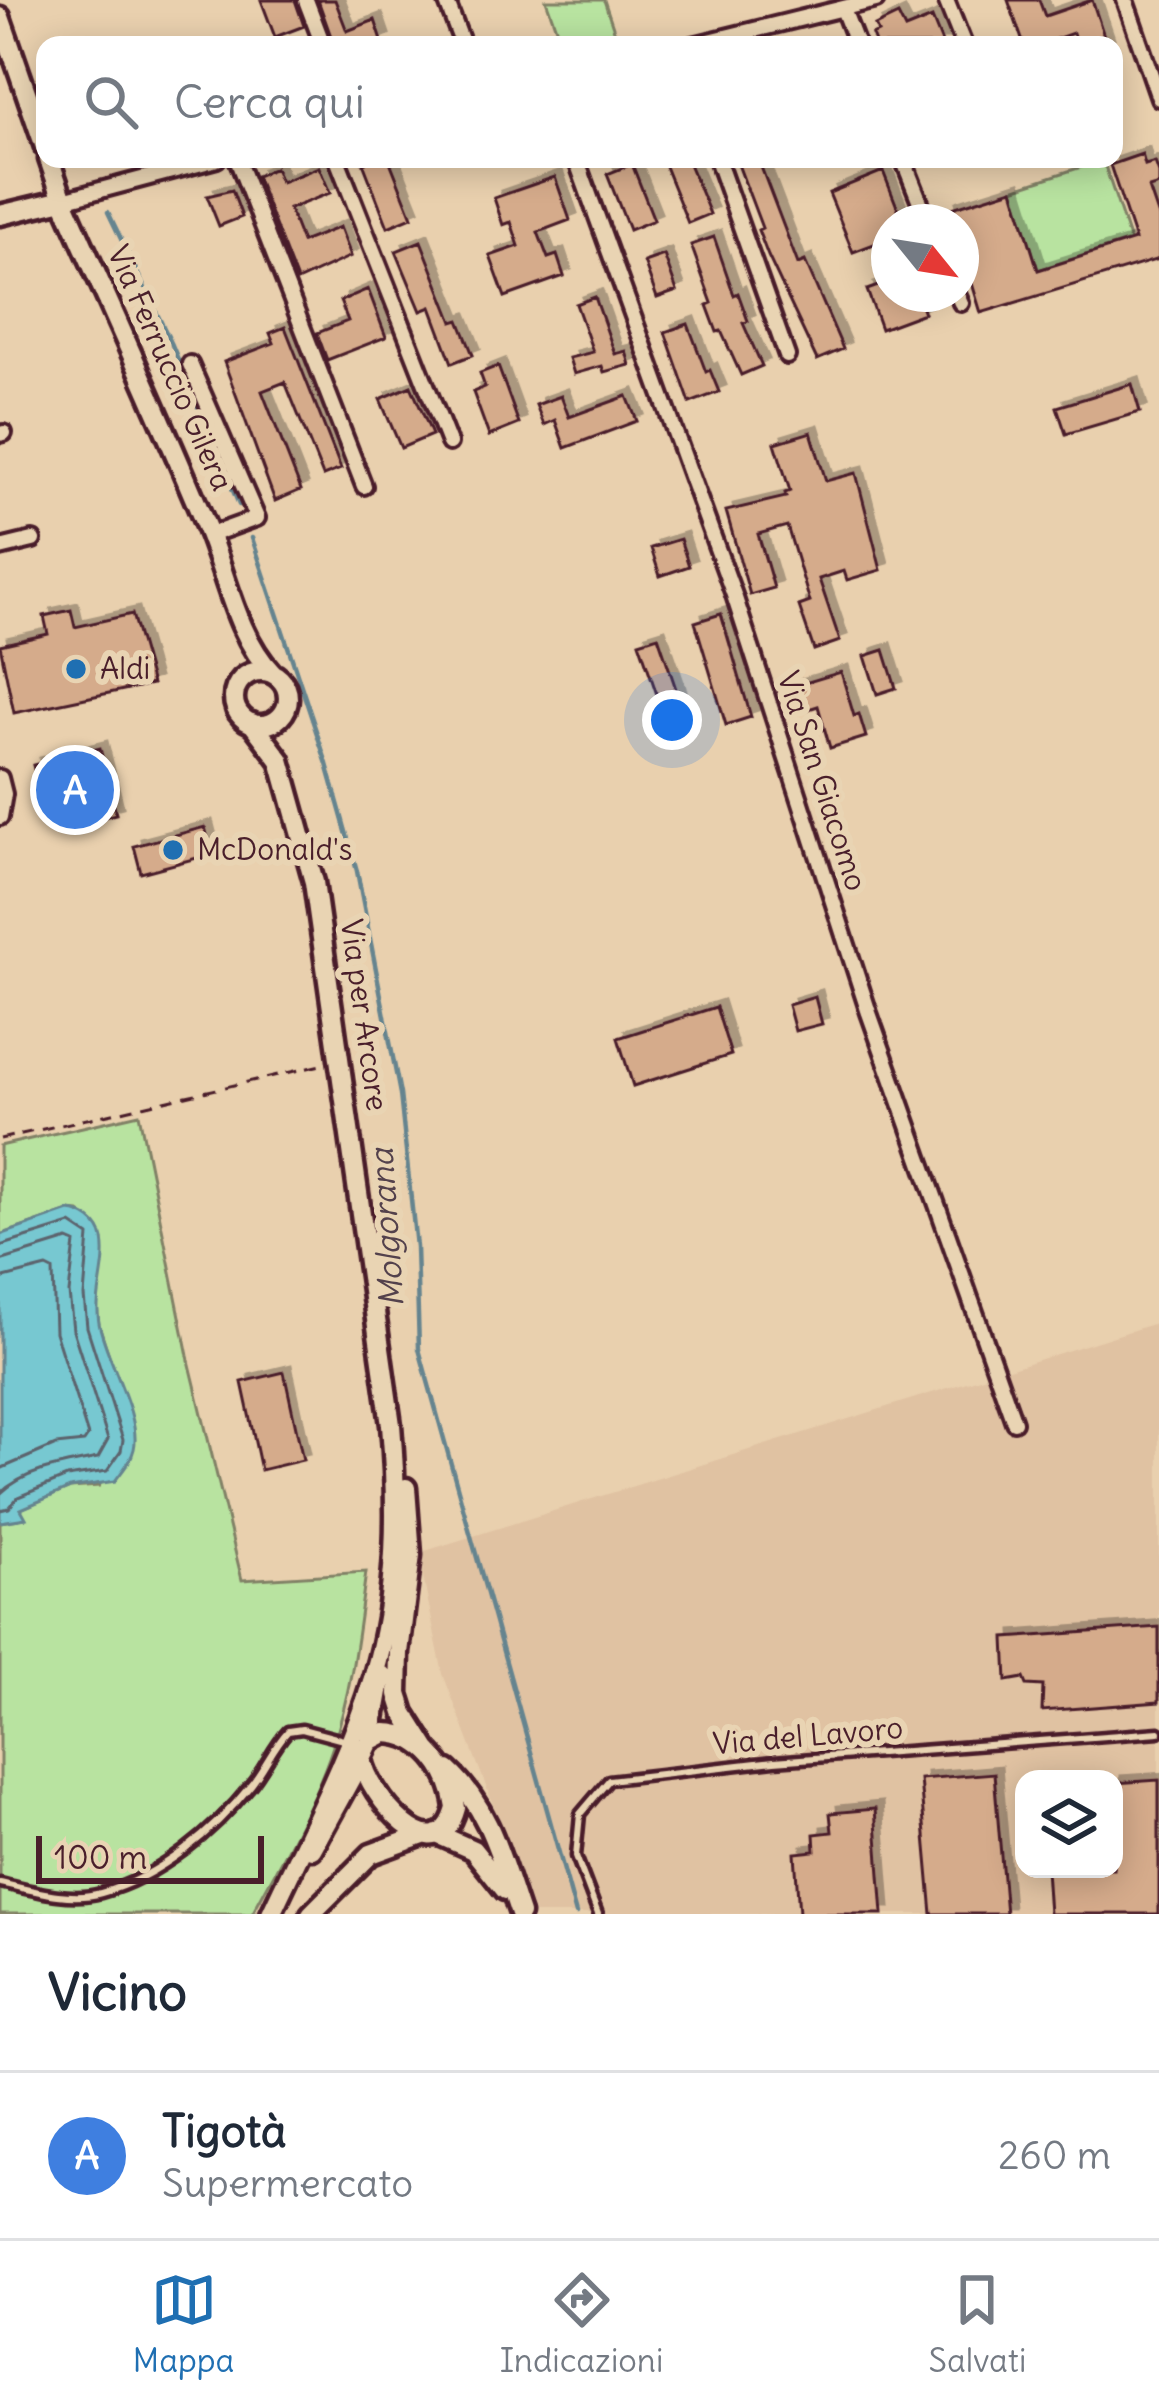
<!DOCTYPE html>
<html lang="it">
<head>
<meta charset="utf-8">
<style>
	:root { --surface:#fff; --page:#f2f2f3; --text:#1f2937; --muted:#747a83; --line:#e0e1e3; --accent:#1f6fb2 }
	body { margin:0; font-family:Delius,sans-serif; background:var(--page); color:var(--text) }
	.controls { position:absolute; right:36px; bottom:36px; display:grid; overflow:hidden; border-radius:24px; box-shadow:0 6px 30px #0003 }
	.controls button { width:108px; height:108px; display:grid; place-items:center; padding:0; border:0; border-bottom:3px solid var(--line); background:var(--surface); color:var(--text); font:60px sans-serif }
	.compass { position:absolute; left:871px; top:204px; width:108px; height:108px; border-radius:50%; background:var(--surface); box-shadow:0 6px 30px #0003; rotate:120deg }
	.scale { position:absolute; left:36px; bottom:30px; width:228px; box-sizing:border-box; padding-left:12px; border:6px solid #4a1f2b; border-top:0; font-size:33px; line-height:42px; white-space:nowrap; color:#4a1f2b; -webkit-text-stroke:9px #e9d4b3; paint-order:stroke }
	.you { position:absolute; left:672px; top:720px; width:42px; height:42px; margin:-30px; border:9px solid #fff; border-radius:50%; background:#1a73e8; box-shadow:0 0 0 18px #1a73e833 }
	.badge { display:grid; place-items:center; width:78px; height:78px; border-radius:50%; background:var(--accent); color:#fff; font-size:39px; font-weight:700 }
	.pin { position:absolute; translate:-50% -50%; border:6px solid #fff; box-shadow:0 3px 12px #0006 }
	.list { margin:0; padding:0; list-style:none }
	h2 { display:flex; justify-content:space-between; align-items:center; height:156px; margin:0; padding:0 48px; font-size:51px }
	h2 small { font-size:39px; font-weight:400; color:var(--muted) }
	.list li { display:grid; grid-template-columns:78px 1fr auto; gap:36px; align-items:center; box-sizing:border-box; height:168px; padding:0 48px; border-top:3px solid var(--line) }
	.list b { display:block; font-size:45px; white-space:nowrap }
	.list p { margin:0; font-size:39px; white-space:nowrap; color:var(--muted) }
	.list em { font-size:39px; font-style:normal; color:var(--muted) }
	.icon { flex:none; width:66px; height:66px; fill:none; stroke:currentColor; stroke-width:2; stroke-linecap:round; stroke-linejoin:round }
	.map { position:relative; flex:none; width:1159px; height:1914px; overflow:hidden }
	.search { position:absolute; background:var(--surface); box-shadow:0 6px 30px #0003; left:36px; right:36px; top:36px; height:132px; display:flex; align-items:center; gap:30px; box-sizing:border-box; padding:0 42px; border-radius:24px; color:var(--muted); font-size:45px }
	.sheet { height:324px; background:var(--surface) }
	nav { display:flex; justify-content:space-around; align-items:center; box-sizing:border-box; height:168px; border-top:3px solid var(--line); background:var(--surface); font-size:33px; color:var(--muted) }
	nav a { display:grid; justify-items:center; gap:6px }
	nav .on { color:var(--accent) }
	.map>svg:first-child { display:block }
</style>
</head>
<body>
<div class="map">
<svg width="1159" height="1914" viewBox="0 0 1159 1914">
	<defs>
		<filter id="shadow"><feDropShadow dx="7" dy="-7" stdDeviation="0" flood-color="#0004"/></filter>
	</defs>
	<rect width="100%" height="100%" fill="#e9d0ae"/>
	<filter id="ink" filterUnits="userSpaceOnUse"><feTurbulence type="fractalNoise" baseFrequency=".00833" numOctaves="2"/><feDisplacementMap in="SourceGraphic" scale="24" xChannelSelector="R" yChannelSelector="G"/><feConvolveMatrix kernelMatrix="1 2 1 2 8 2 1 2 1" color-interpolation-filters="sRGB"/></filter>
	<g filter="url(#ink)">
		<path fill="#e0c2a2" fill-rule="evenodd" d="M1159 1322V1914H535L443 1674 423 1577 425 1551ZM1024 1779H1114V1869H1024Z"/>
		<path fill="#b8e3a0" stroke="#818166" stroke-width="3" d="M546 0H604L619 45H562Z
			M1103 160 1130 241 1038 270 1013 189Z
			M139 1114 188 1356 242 1580 366 1572C358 1631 352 1689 333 1746 314 1804 281 1860 252 1914H0V1522L25 1518 20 1509 70 1488 99 1486 133 1428 99 1325 96 1295 103 1240 93 1222 79 1212 69 1211 0 1235V1146Z"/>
		<path fill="#77c8d1" stroke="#65848f" stroke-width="3" d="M69 1211C84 1212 100 1223 103 1239 108 1266 94 1295 99 1323 105 1357 142 1417 134 1449 131 1462 122 1471 115 1481L70 1488 21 1509 26 1518 0 1522V1235Z"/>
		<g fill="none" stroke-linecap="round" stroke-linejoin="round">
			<path stroke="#5c636d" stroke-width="3" d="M0 1246 71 1224 89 1236 84 1296 87 1327 123 1440 121 1451 107 1471 67 1477 18 1497 9 1508 0 1510
				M0 1261 68 1240 75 1243 69 1293 73 1330 108 1440 98 1458C66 1464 24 1470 0 1494
				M0 1279 47 1267 53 1270 55 1332 88 1436 84 1442 56 1445 0 1469"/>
			<path stroke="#65848f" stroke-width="4.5" d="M108 212 172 345 239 505
				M252 538 327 764 357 871 400 1094 416 1247 419 1349 576 1914"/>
		</g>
		<path fill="#d5ab8b" stroke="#4a1f2b" stroke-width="3" filter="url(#shadow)" d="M261 0H295L304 26 275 37Z
			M318 0H335L347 31 375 20 382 41 372 45 366 40 334 45Z
			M1008 0H1039L1045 16 1092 0 1107 45H1077L1073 33 1039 45H1024Z
			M898 15 905 29 932 18 943 45H876L872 35 878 32 875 26Z
			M1142 154 1145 165 1155 162 1159 173V185L1149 188 1159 217V259L981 313 961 247V222H953L949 209 1013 189 1038 270 1135 240 1110 165Z
			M374 159H389L412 217 388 227 363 163Z
			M662 159H687L710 214 688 223Z
			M736 159H758L798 264 805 261 843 349 817 360 768 256 758 230 762 228Z
			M632 164 654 220 629 230 607 174Z
			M319 167 330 193 289 209 302 242 340 227 351 256 297 281 256 176 275 168 281 182Z
			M883 171 903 222H889V243L879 247 877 243 853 252 829 193Z
			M555 177 570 220 538 232 548 258 557 255 564 276 505 297 490 256 519 246 511 222 503 225 494 198Z
			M232 190 242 217 219 226 207 196Z
			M714 237 734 295 738 293 748 321 743 323 762 366 741 375 721 331 717 332 707 305 712 303 691 245Z
			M421 241 453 322 459 320 473 355 452 363 431 307 421 311 396 251Z
			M664 255 677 291 657 298 644 262Z
			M889 282V294H917L924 313 881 329 867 290Z
			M368 289 386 337 327 360 317 333 348 321 340 301Z
			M595 297 615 354 626 351 630 365 604 372 602 366 574 374 569 358 593 352 576 304Z
			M688 324 706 372 710 370 719 392 690 403 665 332Z
			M285 327 341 469 323 476 285 382 262 391 301 490 275 501 224 362 274 343 270 333Z
			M498 366 519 424 489 436 473 392 485 387 480 373Z
			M1132 384 1140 412 1066 434 1057 407Z
			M411 386 432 435 401 448 380 399Z
			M561 396 569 417 627 396 637 421 565 448 555 420 544 425 536 405Z
			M811 432 826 481 856 473 881 570 847 580 844 571 819 579 840 641 814 650 799 606 810 602 787 526 758 534 774 588 750 595 726 511 786 497 785 493 790 491 775 443Z
			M680 539 689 566 660 576 651 548Z
			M71 610 75 627 132 614 152 684 14 713 0 645 48 634 44 616Z
			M721 614 751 717 726 725 695 622Z
			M658 636 686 718 667 724 639 642Z
			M884 650 896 688 877 694 865 656Z
			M841 672 854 716 859 714 866 737 830 748 818 706 796 713 788 688Z
			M100 748 116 814 49 831 33 765Z
			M205 827 212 854 141 873 134 846Z
			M815 997 822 1024 795 1031 788 1005Z
			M716 1007 731 1055 633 1086 618 1038Z
			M284 1372 303 1460 261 1470 242 1382Z
			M1159 1627V1702L1042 1711 1043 1686 1027 1685 1024 1678 1007 1681 1005 1638Z
			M994 1773 1006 1914H932L920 1779Z
			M1159 1780V1914H1049L1046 1869H1114V1783Z
			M875 1809 883 1914H799L795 1853 815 1851 814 1834 832 1832 830 1813Z"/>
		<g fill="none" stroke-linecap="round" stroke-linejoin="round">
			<g stroke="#4a1f2b" stroke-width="15">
				<path id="lane" d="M0 1883C31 1890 70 1902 101 1893 160 1877 214 1831 251 1785 265 1768 273 1747 288 1731L302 1729 347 1741
					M598 1914 576 1856 580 1814 609 1780 774 1761 1159 1732"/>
			</g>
			<g stroke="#4a1f2b" stroke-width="22">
				<path id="street" d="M306 0 323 45
					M446 0 463 45
					M946 0 964 45
					M1125 0 1159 98
					M843 9 857 45
					M693 45 876 0
					M237 159 364 486
					M337 159 449 443
					M576 159 734 595 869 1013 1014 1422
					M717 159 787 356
					M903 159 928 222
					M63 200 217 159
					M957 294 961 303
					M190 364 257 518 210 535
					M0 434 4 433
					M0 548 33 540
					M0 778 4 794 0 817"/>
			</g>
			<g stroke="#4a1f2b" stroke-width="27">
				<path id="secondary" d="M0 17 45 147
					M49 159 63 200C112 310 162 420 208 531 227 578 237 636 272 673
					M0 215 63 200
					M234 698a27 27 0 1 1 54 0a27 27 0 1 1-54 0Z
					M252 723 280 760 314 882 391 1425C398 1508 398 1594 374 1675 349 1758 307 1836 271 1914
					M406 1488 411 1555 399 1653 398 1694 404 1713 428 1751
					M385 1733C426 1734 451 1771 456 1808 437 1879 367 1794 362 1758L370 1741Z
					M370 1741 382 1675
					M448 1770C490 1808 502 1862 520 1914
					M437 1834 473 1850 505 1890
					M312 1849 362 1758
					M311 1914 371 1854 423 1835"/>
			</g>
			<path stroke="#4a1f2b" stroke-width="3" stroke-dasharray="12 9" stroke-linecap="butt" d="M0 1139 321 1065"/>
			<use href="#lane" stroke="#e9d4b3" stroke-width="6"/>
			<use href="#street" stroke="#e9d4b3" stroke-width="14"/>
			<use href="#secondary" stroke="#e9d4b3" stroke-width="18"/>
		</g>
	</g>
	<g fill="#1f6fb2" stroke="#e9d4b3" stroke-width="4.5">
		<circle cx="76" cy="669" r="12"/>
		<circle cx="173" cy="850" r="12"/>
	</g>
	<g text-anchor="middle" stroke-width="12" stroke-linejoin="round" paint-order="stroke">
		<g font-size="30" fill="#4a1f2b" stroke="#e9d4b3">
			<text transform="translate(170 368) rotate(66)" y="10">Via Ferruccio Gilera</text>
			<text transform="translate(822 781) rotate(72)" y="10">Via San Giacomo</text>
			<text transform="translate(364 1015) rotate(82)" y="10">Via per Arcore</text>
			<text transform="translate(808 1736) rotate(-5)" y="10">Via del Lavoro</text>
		</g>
		<g font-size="30" fill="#4a1f2b" stroke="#e9d4b3" text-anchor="start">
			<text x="100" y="679">Aldi</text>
			<text x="197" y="860">McDonald's</text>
		</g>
		<g font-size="33" font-style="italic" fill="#53414c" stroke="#e9d4b3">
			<text transform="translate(386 1228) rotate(-94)" y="12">Molgorana</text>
		</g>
	</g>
</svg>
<div class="controls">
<button><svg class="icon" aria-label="layers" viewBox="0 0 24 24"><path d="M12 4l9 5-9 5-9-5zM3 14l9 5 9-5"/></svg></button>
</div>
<svg class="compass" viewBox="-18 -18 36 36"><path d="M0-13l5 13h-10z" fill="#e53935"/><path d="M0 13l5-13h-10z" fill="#747a83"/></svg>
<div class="scale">100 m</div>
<div class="you"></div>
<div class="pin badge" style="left:75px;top:790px;background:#3f7fe0">A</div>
<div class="search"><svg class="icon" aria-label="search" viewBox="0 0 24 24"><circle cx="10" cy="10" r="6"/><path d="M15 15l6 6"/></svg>Cerca qui</div>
</div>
<section class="sheet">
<h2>Vicino<small></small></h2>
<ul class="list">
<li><span class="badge" style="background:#3f7fe0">A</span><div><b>Tigotà</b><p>Supermercato</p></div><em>260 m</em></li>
</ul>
</section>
<nav>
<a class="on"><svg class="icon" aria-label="map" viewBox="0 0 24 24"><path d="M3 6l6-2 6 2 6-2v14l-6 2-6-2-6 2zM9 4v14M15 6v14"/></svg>Mappa</a>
<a><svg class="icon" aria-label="directions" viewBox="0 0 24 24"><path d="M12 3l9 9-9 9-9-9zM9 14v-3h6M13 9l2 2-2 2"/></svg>Indicazioni</a>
<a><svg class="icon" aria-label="saved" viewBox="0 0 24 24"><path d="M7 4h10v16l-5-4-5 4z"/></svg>Salvati</a>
</nav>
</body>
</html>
